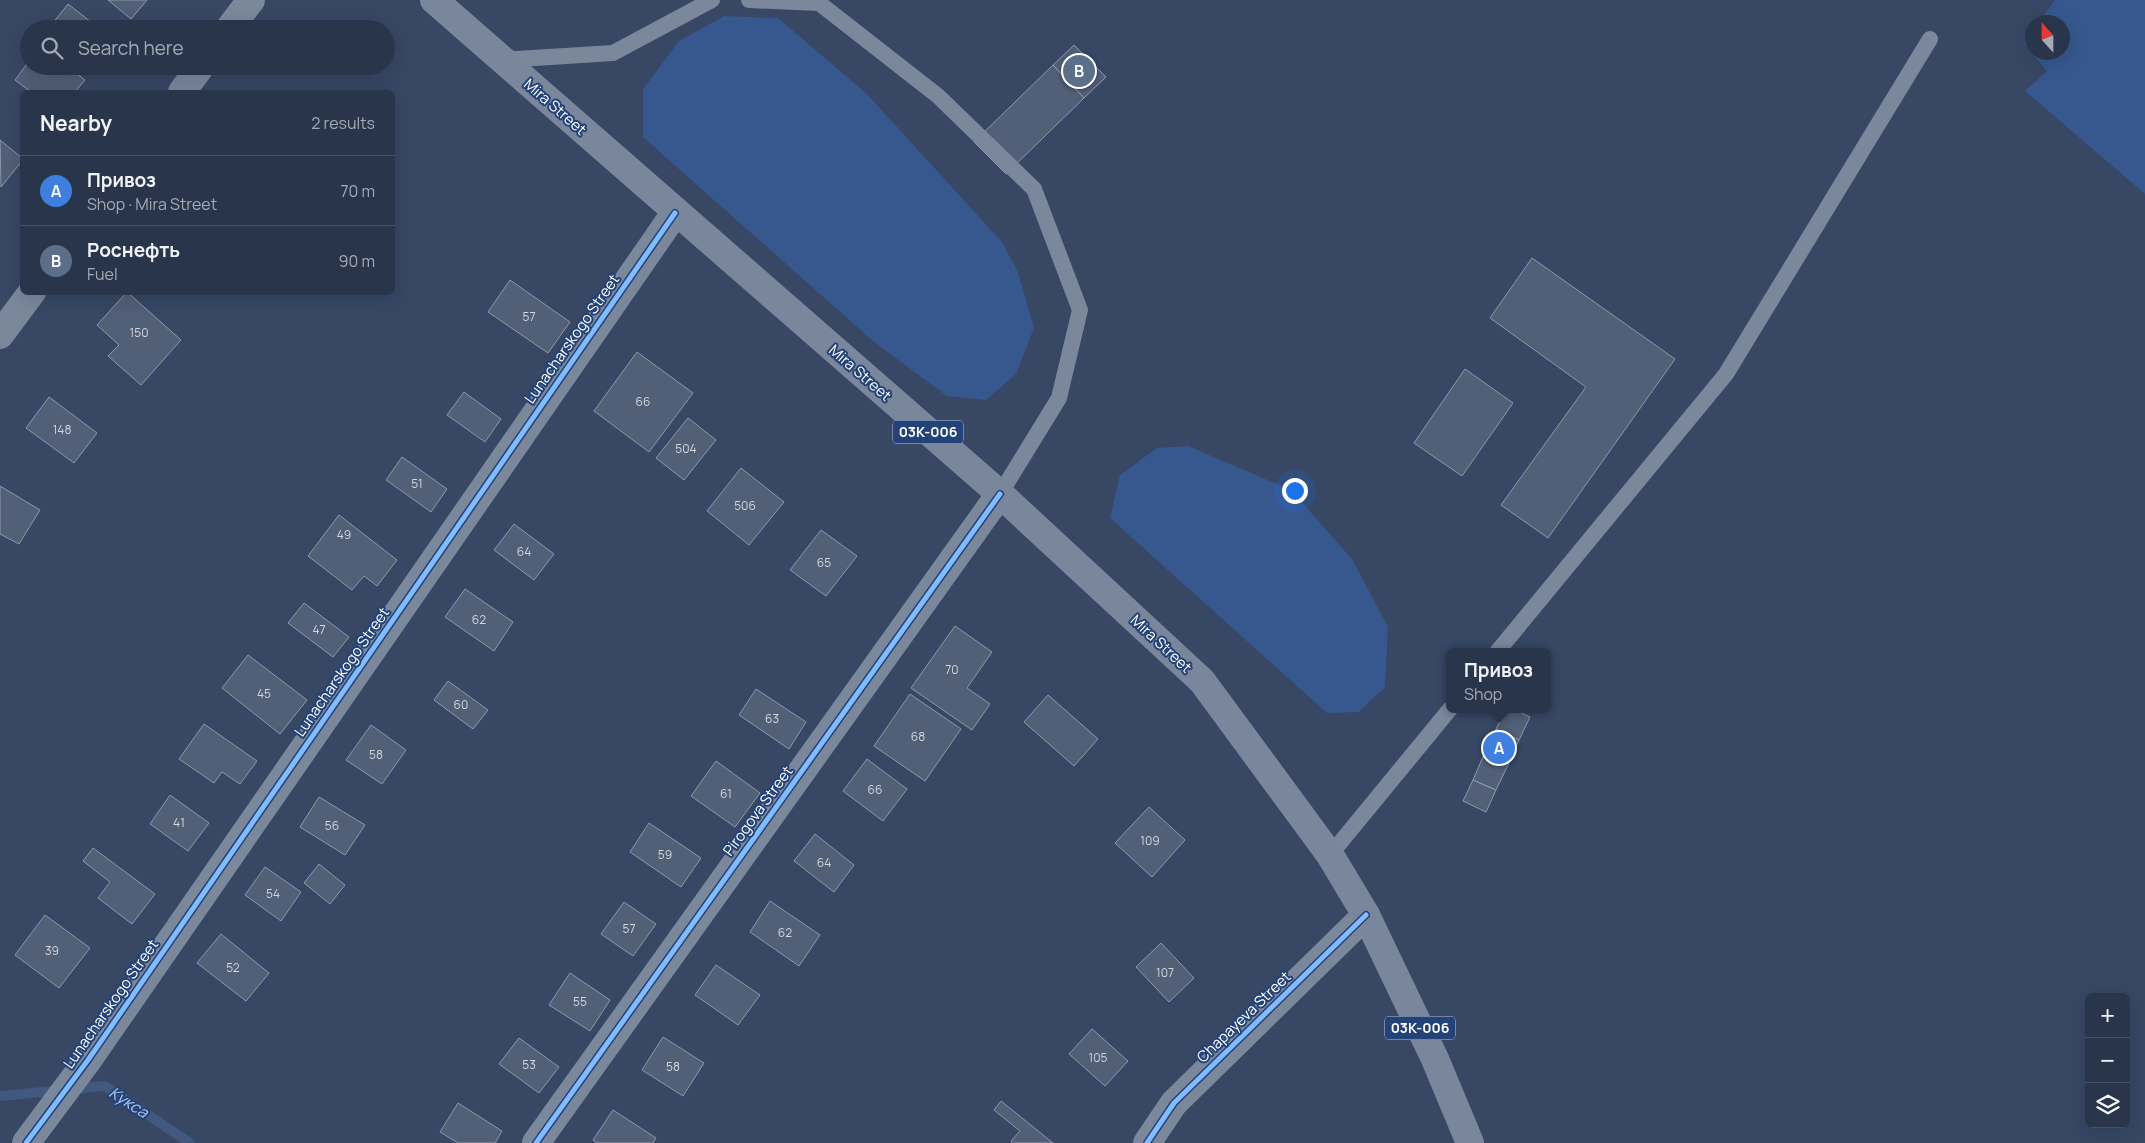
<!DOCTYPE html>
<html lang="en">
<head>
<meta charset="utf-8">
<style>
	:root { --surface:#29354b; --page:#354055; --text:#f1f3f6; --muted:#a5abb5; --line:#455063; --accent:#e69b98 }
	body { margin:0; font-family:Manrope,sans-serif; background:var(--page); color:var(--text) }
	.controls { position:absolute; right:15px; bottom:15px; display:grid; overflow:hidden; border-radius:8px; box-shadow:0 5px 20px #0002 }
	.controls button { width:45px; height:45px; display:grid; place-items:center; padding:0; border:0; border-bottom:1px solid var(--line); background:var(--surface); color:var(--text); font:25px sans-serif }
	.compass { position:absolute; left:2025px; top:15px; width:45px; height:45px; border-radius:50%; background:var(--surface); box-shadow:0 5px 20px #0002; rotate:339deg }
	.you { position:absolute; left:1294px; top:490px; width:18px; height:18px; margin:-12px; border:4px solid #fff; border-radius:50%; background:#1a73e8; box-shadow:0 0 0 8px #1a73e833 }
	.badge { display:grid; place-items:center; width:32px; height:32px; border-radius:50%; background:var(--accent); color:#fff; font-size:16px; font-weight:700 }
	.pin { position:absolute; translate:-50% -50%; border:2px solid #fff; box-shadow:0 1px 5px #0006 }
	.popup { position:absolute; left:1446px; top:648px; width:105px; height:65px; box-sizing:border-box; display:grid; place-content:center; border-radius:8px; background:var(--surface); filter:drop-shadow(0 1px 4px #0005); font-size:16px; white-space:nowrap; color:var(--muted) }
	.popup b { font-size:19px; color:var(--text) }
	.popup::after { content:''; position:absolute; left:50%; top:100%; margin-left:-10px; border:10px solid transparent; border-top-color:var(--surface) }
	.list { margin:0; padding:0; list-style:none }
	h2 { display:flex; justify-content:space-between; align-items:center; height:65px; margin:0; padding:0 20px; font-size:21px }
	h2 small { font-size:16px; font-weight:400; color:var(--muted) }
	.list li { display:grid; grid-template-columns:32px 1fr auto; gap:15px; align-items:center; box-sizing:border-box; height:70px; padding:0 20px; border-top:1px solid var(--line) }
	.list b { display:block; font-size:19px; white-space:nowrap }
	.list p { margin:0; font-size:16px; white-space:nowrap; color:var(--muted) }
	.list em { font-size:16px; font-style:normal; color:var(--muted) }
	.icon { flex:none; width:28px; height:28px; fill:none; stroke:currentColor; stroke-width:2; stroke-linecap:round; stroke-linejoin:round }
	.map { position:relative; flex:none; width:2145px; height:1143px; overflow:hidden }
	.search { position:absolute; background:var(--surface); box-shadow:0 5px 20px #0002; left:20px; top:20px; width:375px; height:55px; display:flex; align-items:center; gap:12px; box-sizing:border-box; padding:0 18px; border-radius:28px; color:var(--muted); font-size:19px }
	.panel { position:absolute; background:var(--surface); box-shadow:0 5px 20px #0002; left:20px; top:90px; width:375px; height:205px; border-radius:8px }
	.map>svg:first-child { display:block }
</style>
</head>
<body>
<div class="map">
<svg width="2145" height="1143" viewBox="0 0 2145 1143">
	<rect width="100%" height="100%" fill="#374764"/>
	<path fill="#37588f" d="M2055 0H2145V194L2025 91 2047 71 2024 44 2032 32V52H2062V22H2039Z
		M724 16 778 18 866 93 1002 242 1018 272 1034 328 1016 374 986 400 947 396 874 342 643 137V89L679 41Z
		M1188 446 1291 490 1352 559 1388 627 1385 687 1359 712 1327 713 1110 518 1120 475 1157 448Z"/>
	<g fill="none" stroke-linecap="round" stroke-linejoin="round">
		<path stroke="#42587f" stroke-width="10" d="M0 1096 105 1086 190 1143"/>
	</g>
	<path fill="#515f77" stroke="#8e98ab" d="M108 0H147L131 19Z
		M68 4 100 29H59L52 24Z
		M1074 45 1106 77 1084 98 1053 65Z
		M29 61V66H67L85 80 75 92H31L15 80Z
		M1053 65 1084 98 1006 174 974 142Z
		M0 140 22 158V161L1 187Z
		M1532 258 1675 359 1548 538 1501 505 1586 387 1490 318Z
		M510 280 570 322 548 353 488 312Z
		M127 292 181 340 141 385 108 356 119 345 97 325Z
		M637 352 693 393 649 452 594 411Z
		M1465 369 1513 403 1462 476 1414 443Z
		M464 392 501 419 485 442 447 415Z
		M49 397 97 433 74 463 26 428Z
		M688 418 716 440 684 480 656 458Z
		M402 457 447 489 431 512 386 480Z
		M741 468 784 502 749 545 707 511Z
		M0 486 40 510 19 544 0 534Z
		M339 515 397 560 377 586 364 576 352 590 308 556Z
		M514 524 554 554 534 580 494 550Z
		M821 530 857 556 826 596 790 570Z
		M465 589 513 622 494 651 445 617Z
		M304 603 349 637 333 657 288 623Z
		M955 626 992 652 967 688 990 704 972 730 911 688Z
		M248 655 307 700 280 734 222 688Z
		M448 681 488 710 473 729 434 700Z
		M756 689 806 722 789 749 739 715Z
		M910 694 961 729 925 781 874 746Z
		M1048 695 1098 739 1074 766 1024 722Z
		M1506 709H1513L1530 717 1519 740 1496 729Z
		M204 724 257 761 240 784 222 772 214 783 179 759Z
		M371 725 406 750 382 784 346 760Z
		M1496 729 1519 740 1509 763 1485 752Z
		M1485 752 1509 763 1496 790 1473 780Z
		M867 759 907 789 883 821 843 791Z
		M716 761 760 793 735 827 691 796Z
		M1473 780 1496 790 1486 812 1463 801Z
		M170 795 209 823 188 851 150 824Z
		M319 797 365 825 345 855 300 827Z
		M1149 807 1185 840 1152 877 1115 843Z
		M649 823 701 858 681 887 630 852Z
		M815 834 854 865 834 892 794 861Z
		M93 848 155 894 132 924 98 898 110 882 83 861Z
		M319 864 345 885 330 904 304 883Z
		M265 867 301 892 281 921 245 895Z
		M770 901 820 935 799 966 750 932Z
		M624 902 656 924 633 956 601 934Z
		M45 915 90 948 59 988 15 955Z
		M221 934 269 973 246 1001 197 963Z
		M1161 943 1194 978 1169 1002 1136 967Z
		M716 965 760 995 738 1025 695 995Z
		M570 973 610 1000 590 1031 549 1005Z
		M1092 1029 1128 1061 1105 1086 1069 1054Z
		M663 1037 704 1063 683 1096 642 1070Z
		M519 1038 559 1067 539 1093 499 1064Z
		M1001 1101 1053 1143H1013L1011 1141 1020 1131 994 1110Z
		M458 1103 502 1131 495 1143H458L440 1132Z
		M613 1110 656 1138 653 1143H597L593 1140Z"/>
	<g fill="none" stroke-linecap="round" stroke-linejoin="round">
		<path stroke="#7b889c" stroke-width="16" d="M749 0 819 3 938 96 1034 189 1080 310 1059 398 1000 494
			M502 60 613 53 712 0
			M1497 652 1726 374 1930 39
			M1330 855 1450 709"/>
		<path stroke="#7b889c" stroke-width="28" d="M229 29 251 0
			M182 92 201 66
			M0 335 32 292
			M26 1143 88 1060 675 213
			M536 1143 1000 494
			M1147 1143 1174 1103 1366 915"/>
		<path stroke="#7a869b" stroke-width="28" d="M434 0 1000 494 1202 681 1330 855 1366 915 1435 1059 1470 1143"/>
		<g stroke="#234278" stroke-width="8">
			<path id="cycleway" d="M26 1143 88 1060 675 213
				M536 1143 1000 494
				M1147 1143 1174 1103 1366 915"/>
		</g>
		<use href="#cycleway" stroke="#80bcff" stroke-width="5"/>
	</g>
	<g text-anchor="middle" stroke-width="4" stroke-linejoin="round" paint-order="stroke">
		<g font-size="12" fill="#d4d7dd">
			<text x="529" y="321">57</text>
			<text x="139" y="337">150</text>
			<text x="643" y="406">66</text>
			<text x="62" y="434">148</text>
			<text x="686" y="453">504</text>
			<text x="417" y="488">51</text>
			<text x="745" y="510">506</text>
			<text x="344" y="539">49</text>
			<text x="524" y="556">64</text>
			<text x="824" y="567">65</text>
			<text x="479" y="624">62</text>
			<text x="319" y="634">47</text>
			<text x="952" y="674">70</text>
			<text x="264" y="698">45</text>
			<text x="461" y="709">60</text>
			<text x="772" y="723">63</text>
			<text x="918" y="741">68</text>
			<text x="376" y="759">58</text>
			<text x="875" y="794">66</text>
			<text x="726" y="798">61</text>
			<text x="179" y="827">41</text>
			<text x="332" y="830">56</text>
			<text x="1150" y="845">109</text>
			<text x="665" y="859">59</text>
			<text x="824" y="867">64</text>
			<text x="273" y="898">54</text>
			<text x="629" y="933">57</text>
			<text x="785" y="937">62</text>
			<text x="52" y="955">39</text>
			<text x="233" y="972">52</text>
			<text x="1165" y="977">107</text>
			<text x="580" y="1006">55</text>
			<text x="1098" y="1062">105</text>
			<text x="529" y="1069">53</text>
			<text x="673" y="1071">58</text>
		</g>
		<g fill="#234278" stroke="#bdc6d6" stroke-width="1">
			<rect x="893" y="420.5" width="70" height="23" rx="4"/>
			<rect x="1385" y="1016.5" width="70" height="23" rx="4"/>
		</g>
		<g font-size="14" font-weight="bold" fill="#fff">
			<text x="928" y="437">03К-006</text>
			<text x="1420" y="1033">03К-006</text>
		</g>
		<g font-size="15" fill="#fff" stroke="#234278">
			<text transform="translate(555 107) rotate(41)" y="5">Mira Street</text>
			<text transform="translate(572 339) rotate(-55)" y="5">Lunacharskogo Street</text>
			<text transform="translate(860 373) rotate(41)" y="5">Mira Street</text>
			<text transform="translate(1161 644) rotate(43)" y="5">Mira Street</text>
			<text transform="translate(342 672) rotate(-55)" y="5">Lunacharskogo Street</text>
			<text transform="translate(758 811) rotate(-54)" y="5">Pirogova Street</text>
			<text transform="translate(111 1004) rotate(-55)" y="5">Lunacharskogo Street</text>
			<text transform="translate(1244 1017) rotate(-44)" y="5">Chapayeva Street</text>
		</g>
		<g font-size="16" font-style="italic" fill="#b0c7ec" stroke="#234278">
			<text transform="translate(129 1102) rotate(33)" y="6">Кукса</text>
		</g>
	</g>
</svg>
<div class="controls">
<button>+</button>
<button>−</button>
<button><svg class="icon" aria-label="layers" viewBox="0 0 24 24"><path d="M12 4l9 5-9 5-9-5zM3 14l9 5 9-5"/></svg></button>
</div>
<svg class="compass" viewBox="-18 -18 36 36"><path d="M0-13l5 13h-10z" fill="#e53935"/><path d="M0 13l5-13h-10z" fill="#a5abb5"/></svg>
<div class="you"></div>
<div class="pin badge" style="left:1499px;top:748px;background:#3f7fe0">A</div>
<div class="popup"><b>Привоз</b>Shop</div>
<div class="pin badge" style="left:1079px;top:71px;background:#5c6f8a">B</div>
<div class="search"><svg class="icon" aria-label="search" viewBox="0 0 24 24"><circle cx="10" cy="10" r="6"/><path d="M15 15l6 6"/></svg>Search here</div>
<section class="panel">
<h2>Nearby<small>2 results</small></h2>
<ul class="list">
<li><span class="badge" style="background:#3f7fe0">A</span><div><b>Привоз</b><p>Shop · Mira Street</p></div><em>70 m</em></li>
<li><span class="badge" style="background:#5c6f8a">B</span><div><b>Роснефть</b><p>Fuel</p></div><em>90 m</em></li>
</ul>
</section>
</div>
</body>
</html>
